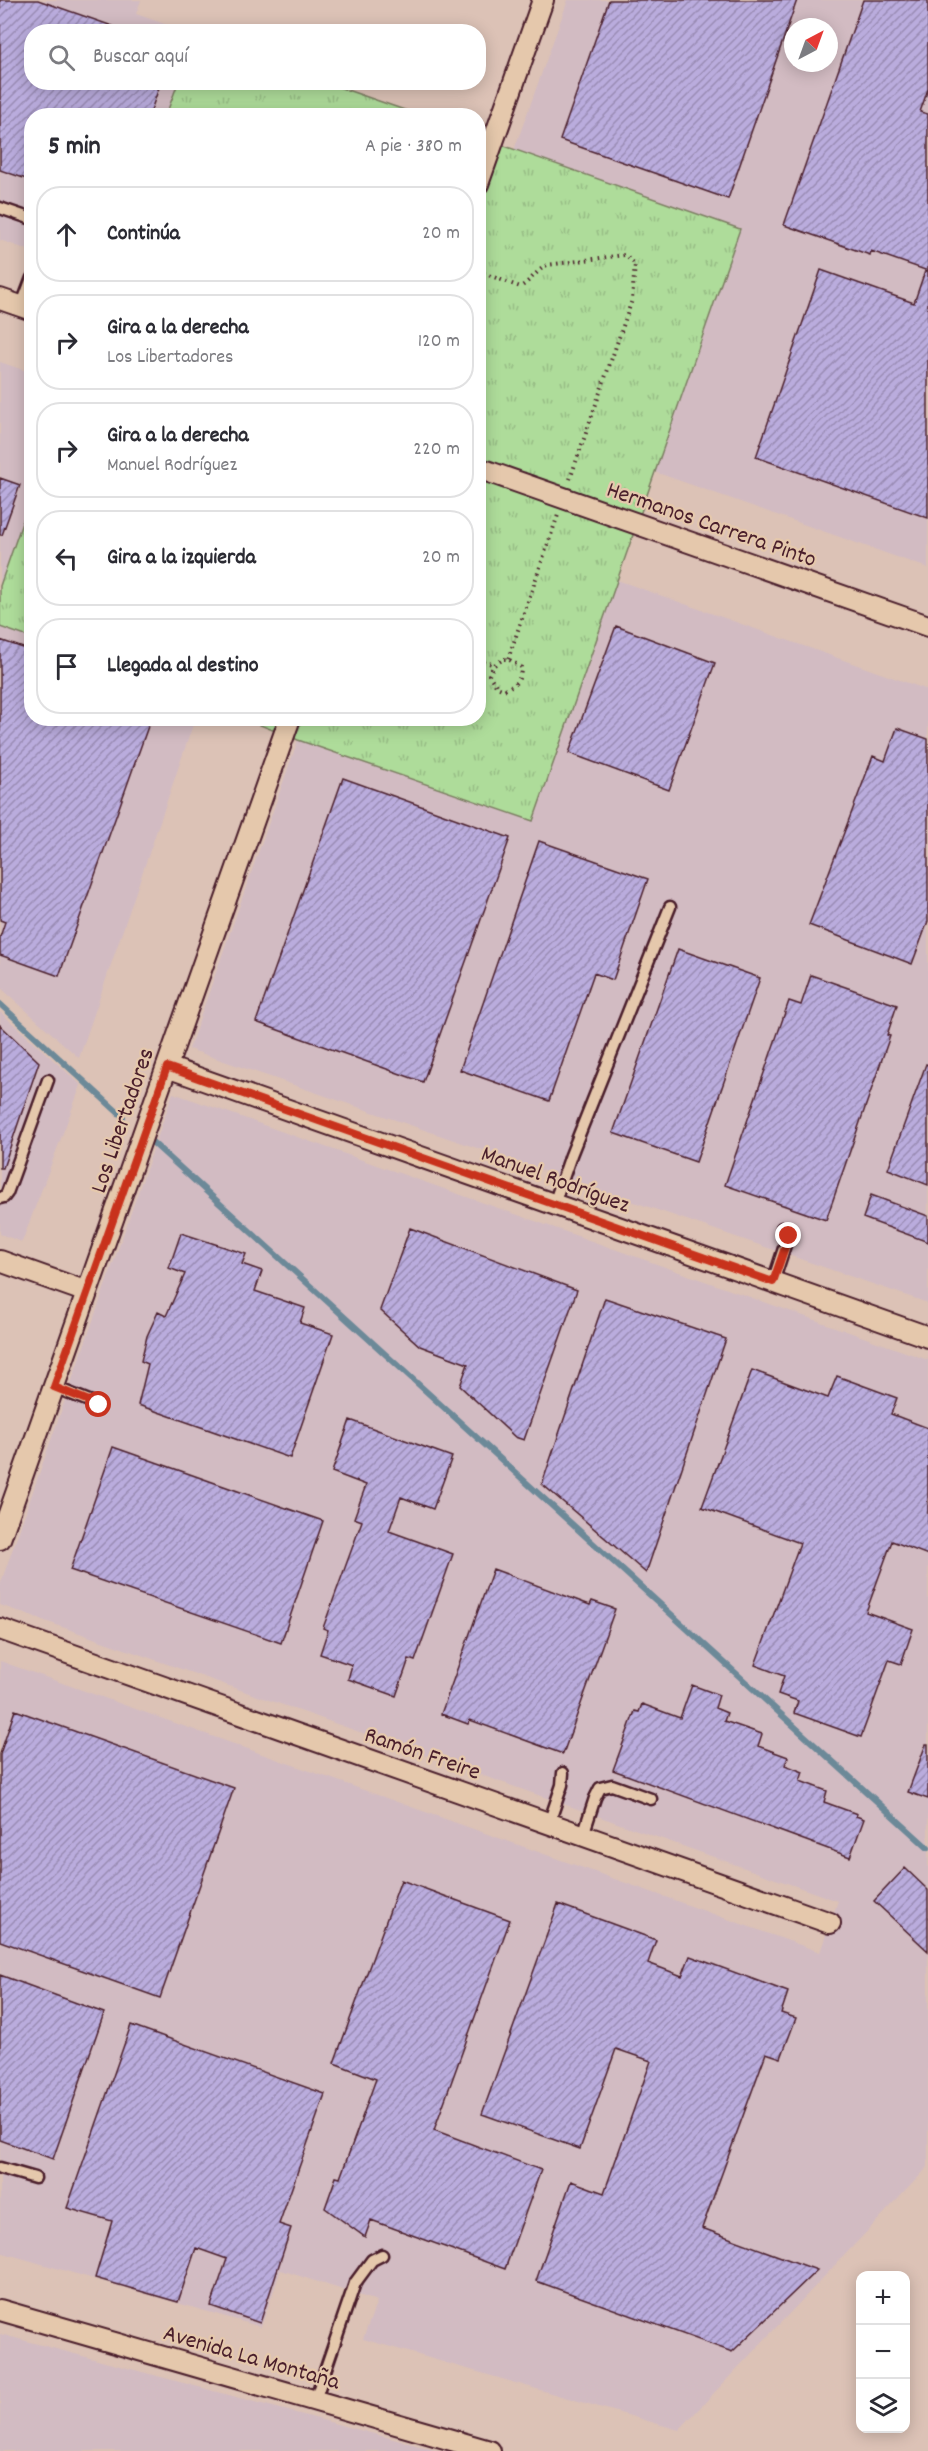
<!DOCTYPE html>
<html lang="es">
<head>
<meta charset="utf-8">
<style>
	:root { --surface:#fff; --page:#f7f7f7; --text:#2b2b33; --muted:#7c7c81; --line:#e1e1e2 }
	body { margin:0; font-family:Dekko,sans-serif; background:var(--page); color:var(--text) }
	.controls { position:absolute; right:18px; bottom:18px; display:grid; overflow:hidden; border-radius:12px; box-shadow:0 3px 15px #0003 }
	.controls button { width:54px; height:54px; display:grid; place-items:center; padding:0; border:0; border-bottom:2px solid var(--line); background:var(--surface); color:var(--text); font:30px sans-serif }
	.compass { position:absolute; left:784px; top:18px; width:54px; height:54px; border-radius:50%; background:var(--surface); box-shadow:0 3px 15px #0003; rotate:41deg }
	.stop { position:absolute; width:18px; height:18px; margin:-14px; border:4px solid #c8321e; border-radius:50%; background:#fff }
	.stop.end { background:#c8321e; border-color:#fff; box-shadow:0 2px 6px #0008 }
	.list { margin:0; padding:0; list-style:none }
	h2 { display:flex; justify-content:space-between; align-items:center; height:78px; margin:0; padding:0 24px; font-size:26px }
	h2 small { font-size:20px; font-weight:400; color:var(--muted) }
	.list li { display:grid; grid-template-columns:39px 1fr auto; gap:18px; align-items:center; box-sizing:border-box; height:96px; margin:0 12px 12px; padding:0 12px; border:2px solid var(--line); border-radius:24px }
	.list b { display:block; font-size:22px; white-space:nowrap }
	.list p { margin:0; font-size:20px; white-space:nowrap; color:var(--muted) }
	.list em { font-size:20px; font-style:normal; color:var(--muted) }
	.icon { flex:none; width:33px; height:33px; fill:none; stroke:currentColor; stroke-width:2; stroke-linecap:round; stroke-linejoin:round }
	.map { position:relative; flex:none; width:928px; height:2451px; overflow:hidden }
	.search { position:absolute; background:var(--surface); box-shadow:0 3px 15px #0003; left:24px; top:24px; width:462px; height:66px; display:flex; align-items:center; gap:15px; box-sizing:border-box; padding:0 21px; border-radius:24px; color:var(--muted); font-size:22px }
	.panel { position:absolute; background:var(--surface); box-shadow:0 3px 15px #0003; left:24px; top:108px; width:462px; height:618px; border-radius:24px }
	.map>svg:first-child { display:block }
</style>
</head>
<body>
<div class="map">
<svg width="928" height="2451" viewBox="0 0 928 2451">
	<defs>
		<pattern id="park-tufts" width="24" height="20" patternUnits="userSpaceOnUse" patternTransform="scale(1.5)"><rect width="24" height="20" fill="#aedc9a"/><path d="M3 7l-1-3M5 7V3M7 7l1-3M15 17l-1-3M17 17v-4M19 17l1-3" fill="none" stroke="#97bc85"/></pattern>
		<pattern id="building-hatch" width="6" height="6" patternUnits="userSpaceOnUse" patternTransform="scale(1.5)"><rect width="6" height="6" fill="#baacdd"/><path d="M-1 1l2-2M0 6l6-6M5 7l2-2" fill="none" stroke="#998bb3"/></pattern>
	</defs>
	<rect width="100%" height="100%" fill="#dcc2b6"/>
	<filter id="ink" filterUnits="userSpaceOnUse"><feTurbulence type="fractalNoise" baseFrequency=".0167" numOctaves="2"/><feDisplacementMap in="SourceGraphic" scale="12" xChannelSelector="R" yChannelSelector="G"/><feConvolveMatrix kernelMatrix="1 2 1 2 8 2 1 2 1" color-interpolation-filters="sRGB"/></filter>
	<g filter="url(#ink)">
		<path fill="#d2bbc2" fill-rule="evenodd" d="M0 0H141L136 14 185 31 32 32V82L178 83 166 115 32 116 31 251 0 240Z
			M568 0H928V568L655 472 740 229 514 150ZM793 27H829V63H793Z
			M0 362 32 373 31 497 0 586Z
			M617 580 928 690V1303L189 1049 298 740 533 821Z
			M0 627 31 638 32 718 195 719 79 1058 0 987Z
			M0 1012 81 1085 22 1242 0 1234Z
			M173 1093 928 1360V2167L679 2430 363 2339 377 2301 281 2270 261 2327 0 2252V1661L820 1952 838 1901 0 1605V1585Z
			M0 2334 438 2451H0Z"/>
		<path fill="url(#park-tufts)" stroke="#7c7e62" stroke-width="1.5" d="M178 83H327L419 115H166Z
			M479 137 740 229 533 821 298 740 245 719 478 718Z
			M31 497V638L0 627V586Z"/>
		<g fill="none" stroke-linecap="round" stroke-linejoin="round">
			<path stroke="#6c8998" stroke-width="6" d="M0 1004 123 1117
				M151 1141 928 1848"/>
		</g>
		<path fill="url(#building-hatch)" stroke="#4a1f2b" stroke-width="1.5" d="M0 0H38L121 29V32H32V82H161L149 116H32V181L0 170Z
			M609 0H797L728 199 560 140Z
			M863 0H928V89L920 112 928 114V271L871 251 870 255 784 225Z
			M821 270 914 303 925 271H928V518L756 457Z
			M0 478 20 485 2 535H0Z
			M616 626 715 663 669 790 569 753Z
			M0 640 32 651V718H151L59 976 0 955V937L5 922 0 920Z
			M897 728 928 739V921L912 964 809 925 873 756 885 761Z
			M343 778 510 838 423 1082 256 1022Z
			M539 841 648 879 613 980 594 973 549 1101 460 1070Z
			M678 949 760 978 696 1162 613 1133Z
			M811 975 897 1005 887 1035 890 1036 826 1220 725 1185 789 1001 801 1005Z
			M0 1025 39 1062 3 1168H0Z
			M926 1064 928 1065V1185L888 1169Z
			M871 1195 928 1216V1242L863 1218Z
			M410 1228 577 1290 524 1440 515 1437 460 1386 468 1364 420 1346 380 1310Z
			M181 1233 246 1254 242 1264 262 1271 255 1291 305 1308 300 1323 333 1334 290 1458 138 1405 148 1364 141 1361 147 1336 158 1312 166 1316 185 1274 169 1268Z
			M605 1298 726 1339 646 1573 542 1484Z
			M752 1370 828 1398 837 1376 897 1398 891 1414 928 1428V1555L892 1541 866 1612 913 1629 901 1664 889 1660 861 1737 794 1713 798 1701 778 1694 784 1676 755 1665 800 1543 702 1507Z
			M350 1420 452 1457 433 1509 401 1497 389 1531 453 1554 415 1661 409 1659 396 1696 348 1679 352 1665 320 1654 328 1630 323 1628 362 1521 354 1518 366 1485 332 1472Z
			M113 1447 323 1521 281 1643 70 1570Z
			M493 1569 590 1605 592 1601 615 1609 563 1754 470 1720 468 1724 441 1714Z
			M692 1685 719 1695 715 1708 727 1713 724 1721 762 1734 758 1746 788 1757 785 1765 803 1772 800 1781 827 1791 824 1802 857 1814 856 1816 864 1819 850 1857 613 1770 635 1711 639 1712 642 1704 680 1718Z
			M15 1710 234 1788 160 1998 0 1941V1754Z
			M926 1744H928V1799L908 1792Z
			M905 1868 928 1890V1951L874 1901Z
			M401 1880 510 1920 434 2130 541 2170 505 2269 371 2220 365 2237 325 2208 336 2177 340 2178 376 2079 334 2063Z
			M558 1904 656 1940 648 1963 682 1976 690 1956 788 1992 781 2013 796 2018 781 2058 766 2053 702 2228 817 2270 732 2352 536 2281 571 2181 604 2193 651 2061 616 2049 580 2149 482 2114Z
			M0 1975 104 2013 53 2159 0 2140Z
			M131 2025 325 2094 279 2224 291 2228 260 2323 211 2306 227 2259 196 2248 178 2302 95 2278 112 2221 67 2208Z"/>
		<g fill="none" stroke-linecap="round" stroke-linejoin="round">
			<g stroke="#4a1f2b" stroke-width="15">
				<path id="lane" d="M0 208 32 219
					M21 307 32 278
					M0 1198 4 1197 7 1193 48 1080
					M554 1204 571 1155 670 907
					M773 1282 788 1236 782 1228
					M54 1387 99 1405
					M549 1823 562 1785 563 1773
					M583 1835 595 1798 600 1788 612 1785 651 1799
					M0 2168 35 2178
					M315 2400 355 2283 372 2260 382 2255"/>
			</g>
			<g stroke="#4a1f2b" stroke-width="24">
				<path id="street" d="M478 184 543 0
					M0 299 32 310
					M478 468 928 626
					M167 1067 928 1337
					M0 1261 87 1292
					M0 1539 290 718
					M0 1629 830 1923
					M0 2310 490 2451"/>
			</g>
			<path stroke="#4a1f2b" stroke-width="4" stroke-dasharray="1.5 4.5" stroke-linecap="butt" d="M478 271 520 287C531 281 536 271 547 265L624 255 635 264 632 300 569 482
				M478 659 494 665
				M504 659H508L521 667C521 681 516 684 504 690L497 687 489 675 494 665Z
				M508 659 558 515"/>
			<use href="#lane" stroke="#e5c8ac" stroke-width="10"/>
			<use href="#street" stroke="#e5c8ac" stroke-width="20"/>
		</g>
	</g>
	<g fill="none" stroke-linecap="round" stroke-linejoin="round" filter="url(#ink)">
		<path stroke="#c8321e" stroke-width="8" d="M99 1405 54 1387 167 1067 773 1282 789 1236"/>
	</g>
	<g text-anchor="middle" stroke-width="4.5" stroke-linejoin="round" paint-order="stroke">
		<g font-size="24" fill="#4a1f2b" stroke="#e5c8ac">
			<text transform="translate(712 523) rotate(19)" y="8">Hermanos Carrera Pinto</text>
			<text transform="translate(121 1120) rotate(-71)" y="8">Los Libertadores</text>
			<text transform="translate(556 1178) rotate(20)" y="8">Manuel Rodríguez</text>
			<text transform="translate(423 1752) rotate(19)" y="8">Ramón Freire</text>
			<text transform="translate(252 2356) rotate(16)" y="8">Avenida La Montaña</text>
		</g>
	</g>
</svg>
<div class="controls">
<button>+</button>
<button>−</button>
<button><svg class="icon" aria-label="layers" viewBox="0 0 24 24"><path d="M12 4l9 5-9 5-9-5zM3 14l9 5 9-5"/></svg></button>
</div>
<svg class="compass" viewBox="-18 -18 36 36"><path d="M0-13l5 13h-10z" fill="#e53935"/><path d="M0 13l5-13h-10z" fill="#7c7c81"/></svg>
<div class="stop" style="left:99px;top:1405px"></div>
<div class="stop end" style="left:789px;top:1236px"></div>
<div class="search"><svg class="icon" aria-label="search" viewBox="0 0 24 24"><circle cx="10" cy="10" r="6"/><path d="M15 15l6 6"/></svg>Buscar aquí</div>
<section class="panel">
<h2>5 min<small>A pie · 380 m</small></h2>
<ul class="list">
<li><svg class="icon" aria-label="ahead" viewBox="0 0 24 24"><path d="M12 20V5M6 11l6-6 6 6"/></svg><div><b>Continúa</b></div><em>20 m</em></li>
<li><svg class="icon" aria-label="right" viewBox="0 0 24 24"><path d="M7 20v-9h11M14 6l5 5-5 5"/></svg><div><b>Gira a la derecha</b><p>Los Libertadores</p></div><em>120 m</em></li>
<li><svg class="icon" aria-label="right" viewBox="0 0 24 24"><path d="M7 20v-9h11M14 6l5 5-5 5"/></svg><div><b>Gira a la derecha</b><p>Manuel Rodríguez</p></div><em>220 m</em></li>
<li><svg class="icon" aria-label="left" viewBox="0 0 24 24"><path d="M17 20v-9H6M10 6l-5 5 5 5"/></svg><div><b>Gira a la izquierda</b></div><em>20 m</em></li>
<li><svg class="icon" aria-label="arrive" viewBox="0 0 24 24"><path d="M6 21V4h12l-3 4 3 4H6"/></svg><div><b>Llegada al destino</b></div></li>
</ul>
</section>
</div>
</body>
</html>
